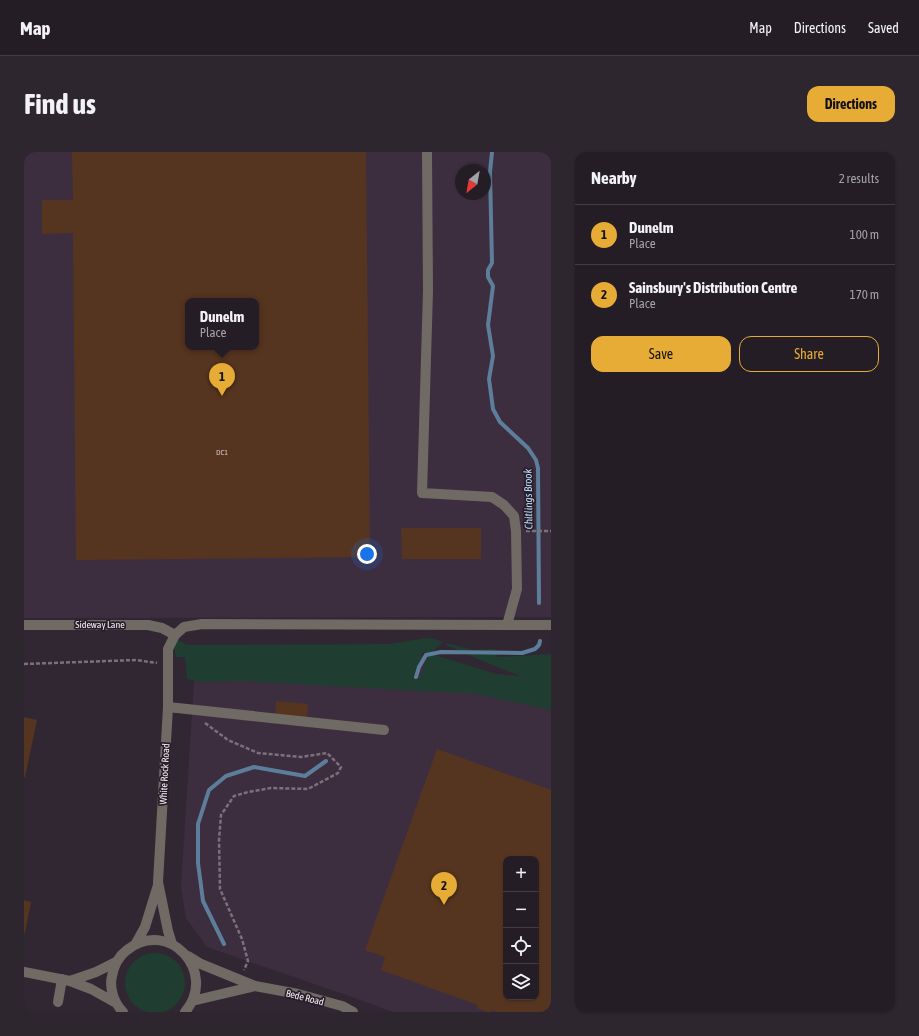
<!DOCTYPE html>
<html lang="en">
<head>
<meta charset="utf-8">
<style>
	:root { --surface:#251d26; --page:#2d262e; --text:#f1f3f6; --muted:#a3a2a7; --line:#423b43; --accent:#e7ac36 }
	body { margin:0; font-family:"Asap Condensed",sans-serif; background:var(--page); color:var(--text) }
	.controls { position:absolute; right:12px; bottom:12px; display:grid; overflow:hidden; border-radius:8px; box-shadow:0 1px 3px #0004 }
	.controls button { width:36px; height:36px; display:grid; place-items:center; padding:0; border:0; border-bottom:1px solid var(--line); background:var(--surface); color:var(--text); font:20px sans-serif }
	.compass { position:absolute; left:431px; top:12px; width:36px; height:36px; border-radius:50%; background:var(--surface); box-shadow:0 1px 3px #0004; rotate:211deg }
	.you { position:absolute; left:343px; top:402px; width:14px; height:14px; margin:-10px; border:3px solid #fff; border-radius:50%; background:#1a73e8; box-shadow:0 0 0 6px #1a73e833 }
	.badge { display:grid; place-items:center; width:26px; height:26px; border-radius:50%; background:var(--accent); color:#111; font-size:13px; font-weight:700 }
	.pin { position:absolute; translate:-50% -33px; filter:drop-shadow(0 1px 2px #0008) }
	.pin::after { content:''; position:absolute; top:21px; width:14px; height:12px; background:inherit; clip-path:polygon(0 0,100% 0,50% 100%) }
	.popup { position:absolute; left:161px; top:146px; width:74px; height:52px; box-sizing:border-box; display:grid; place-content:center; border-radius:8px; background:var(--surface); filter:drop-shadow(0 1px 3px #0005); font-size:13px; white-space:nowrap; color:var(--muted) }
	.popup b { font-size:15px; color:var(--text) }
	.popup::after { content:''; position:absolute; left:50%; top:100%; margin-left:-8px; border:8px solid transparent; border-top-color:var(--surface) }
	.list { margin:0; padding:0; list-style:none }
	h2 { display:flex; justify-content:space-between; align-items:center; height:52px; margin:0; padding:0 16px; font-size:17px }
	h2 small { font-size:13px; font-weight:400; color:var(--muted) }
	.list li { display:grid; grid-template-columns:26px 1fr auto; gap:12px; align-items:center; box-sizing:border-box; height:60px; padding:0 16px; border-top:1px solid var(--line) }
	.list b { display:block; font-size:15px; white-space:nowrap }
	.list p { margin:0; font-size:13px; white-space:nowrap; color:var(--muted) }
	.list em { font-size:13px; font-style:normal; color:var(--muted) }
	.actions { display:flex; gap:8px; padding:12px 16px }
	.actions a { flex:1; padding:9px 0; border:1px solid var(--accent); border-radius:12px; text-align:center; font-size:14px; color:var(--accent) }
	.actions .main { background:var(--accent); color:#111 }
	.icon { flex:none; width:22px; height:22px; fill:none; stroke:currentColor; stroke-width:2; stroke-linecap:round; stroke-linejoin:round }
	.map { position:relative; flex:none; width:527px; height:860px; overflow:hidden; border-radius:12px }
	header { display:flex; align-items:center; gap:24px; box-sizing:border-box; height:56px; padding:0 20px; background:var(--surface); border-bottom:1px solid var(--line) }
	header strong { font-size:19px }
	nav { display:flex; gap:22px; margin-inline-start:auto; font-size:14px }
	.intro { display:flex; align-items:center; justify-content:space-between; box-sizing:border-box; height:96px; padding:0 24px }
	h1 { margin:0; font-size:28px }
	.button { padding:10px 18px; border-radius:12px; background:var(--accent); color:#111; font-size:14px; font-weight:700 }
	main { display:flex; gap:24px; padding:0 24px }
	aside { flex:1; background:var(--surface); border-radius:12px; box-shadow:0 1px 3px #0004 }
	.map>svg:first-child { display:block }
</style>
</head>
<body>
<header>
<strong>Map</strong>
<nav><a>Map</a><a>Directions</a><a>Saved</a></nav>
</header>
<div class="intro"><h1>Find us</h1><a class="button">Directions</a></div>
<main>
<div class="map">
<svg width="527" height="860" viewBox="0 0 527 860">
	<rect width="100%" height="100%" fill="#312733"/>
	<path fill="#3d2e3f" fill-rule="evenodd" d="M0 0H527V465L0 466ZM437 18H461V42H437ZM164 149H232V195H164Z
		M410 503 472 522 509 525 527 524V860H369L328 845 183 795 162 766 157 735 171 516ZM482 707H512V845H482Z"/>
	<path fill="#1f3d30" d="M408 486 419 490 408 500 398 501 392 525 395 527 399 519 404 503H410L472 522 499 525 461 510 422 493 423 491 448 498 471 497 473 505 527 502V558L452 542 218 529 177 530 163 527 161 505H152L148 489H157L162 493 365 492 396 487Z
		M101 831a30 30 0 1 1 60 0a30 30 0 1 1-60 0Z"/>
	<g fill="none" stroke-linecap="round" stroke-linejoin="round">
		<path stroke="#5d7e9b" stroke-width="4" d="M468 0 466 20 468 111 464 118V125L469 134 464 173 469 204 465 227 469 257 476 270 504 296 512 308 514 316 515 451
			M392 525 395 515 402 503 417 500 498 501 511 497 515 493 516 489
			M200 792 179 749 174 711V672L185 638 202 624 230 615 281 624 302 609"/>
	</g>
	<path fill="#563520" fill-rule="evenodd" d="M48 0H342L346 405 52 408 49 81 18 82V48H49ZM164 149H232V195H164Z
		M377 376H457V407H378Z
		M252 549 284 552 283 567 251 565Z
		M0 565 13 568 1 625H0Z
		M413 597 527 638V860H473L468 858 467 860H463L453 856 454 853 357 818 361 805 341 798ZM482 707H512V845H482Z
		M0 748 7 750 1 781H0Z"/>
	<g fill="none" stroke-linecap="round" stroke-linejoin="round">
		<path stroke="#7a717b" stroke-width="2.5" stroke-dasharray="4 2" stroke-linecap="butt" d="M502 379H527
			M0 512 112 508 133 511
			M181 571 204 588 234 601 277 605 303 601 317 615 314 621 284 637 247 636 224 640 210 644 197 663 195 688 196 737 218 787 224 809 220 818"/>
		<path stroke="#706a64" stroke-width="10" d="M403 0 404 139 398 341 468 345 480 353 490 364 492 379 493 437 483 473
			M0 473H124L138 476 151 483
			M144 555 360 578
			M148 792 144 779 134 730 144 555V497L151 483 160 475 178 472 527 473
			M111 793 121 775 134 733
			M164 804 177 812 231 834 274 842 318 854 329 860
			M0 820 46 829 67 837 92 851
			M46 829 72 820 92 810
			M168 849 231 834
			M34 850 38 827
			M99 860C90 851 85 836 88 824 90 813 95 804 103 798 144 765 195 820 161 860"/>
	</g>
	<g text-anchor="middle" stroke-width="3.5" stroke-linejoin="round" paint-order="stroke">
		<g font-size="8" fill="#cfc1c2">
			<text x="198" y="303">DC1</text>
		</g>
		<g font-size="10" fill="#f7f0f8" stroke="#271d29">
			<text x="76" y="476">Sideway Lane</text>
			<text transform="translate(140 622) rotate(-87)" y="4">White Rock Road</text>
			<text transform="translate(281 845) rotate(14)" y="4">Bede Road</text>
		</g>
		<g font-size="11" font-style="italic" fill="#bedffc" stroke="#271d29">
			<text transform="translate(504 347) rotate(-91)" y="4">Chitlings Brook</text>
		</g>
	</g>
</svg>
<div class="controls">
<button>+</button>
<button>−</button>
<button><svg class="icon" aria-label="locate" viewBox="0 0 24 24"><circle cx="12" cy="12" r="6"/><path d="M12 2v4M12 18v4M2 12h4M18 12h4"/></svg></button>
<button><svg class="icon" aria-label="layers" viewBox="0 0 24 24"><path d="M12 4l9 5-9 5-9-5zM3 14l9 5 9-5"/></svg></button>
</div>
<svg class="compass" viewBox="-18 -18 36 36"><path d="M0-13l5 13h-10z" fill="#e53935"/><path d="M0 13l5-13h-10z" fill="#a3a2a7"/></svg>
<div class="you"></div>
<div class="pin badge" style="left:198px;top:244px">1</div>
<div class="popup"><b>Dunelm</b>Place</div>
<div class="pin badge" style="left:420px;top:753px">2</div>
</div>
<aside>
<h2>Nearby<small>2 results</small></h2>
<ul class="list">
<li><span class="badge">1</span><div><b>Dunelm</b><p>Place</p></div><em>100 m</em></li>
<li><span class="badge">2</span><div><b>Sainsbury's Distribution Centre</b><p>Place</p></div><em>170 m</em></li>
</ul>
<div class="actions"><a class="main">Save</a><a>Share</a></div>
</aside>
</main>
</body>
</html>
